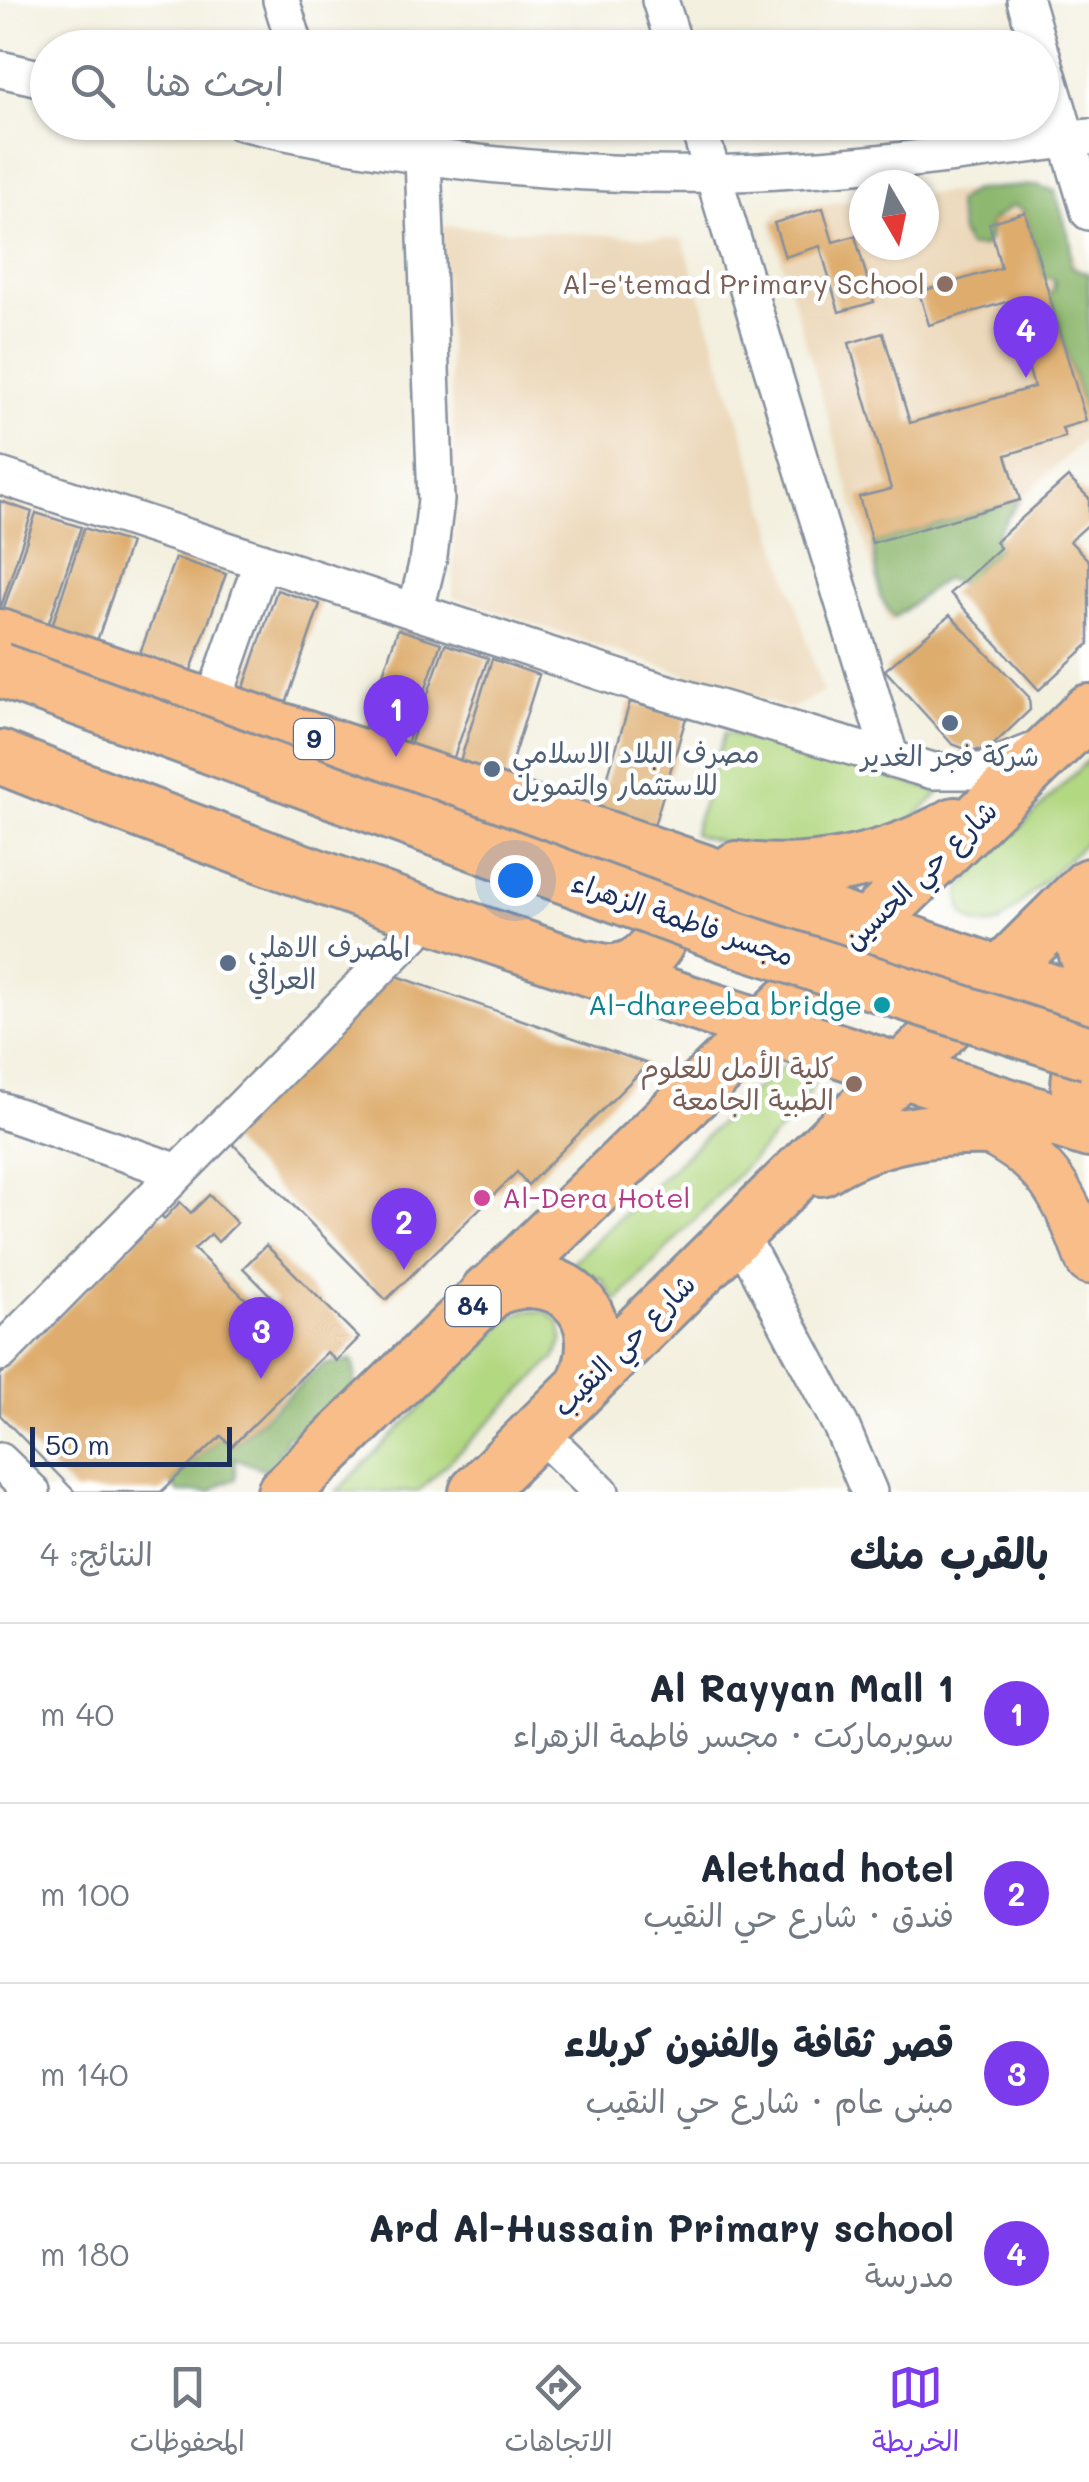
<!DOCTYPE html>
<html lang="ar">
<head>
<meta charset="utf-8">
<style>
	:root { --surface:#fff; --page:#f6f6f7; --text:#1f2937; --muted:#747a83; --line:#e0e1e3; --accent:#7c3aed }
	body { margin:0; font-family:Mali,"Playpen Sans Arabic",sans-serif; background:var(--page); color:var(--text); direction:rtl }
	.compass { position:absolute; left:849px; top:170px; width:90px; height:90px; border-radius:50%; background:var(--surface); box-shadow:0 2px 8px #0004; rotate:171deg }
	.scale { position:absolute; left:30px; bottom:25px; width:202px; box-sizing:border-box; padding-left:10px; border:5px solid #1b2f5e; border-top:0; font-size:28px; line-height:35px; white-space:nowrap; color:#1b2f5e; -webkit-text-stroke:8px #fff; paint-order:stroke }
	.you { position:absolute; left:515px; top:880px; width:35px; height:35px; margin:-25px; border:8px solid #fff; border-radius:50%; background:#1a73e8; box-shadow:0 0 0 15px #1a73e833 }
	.badge { display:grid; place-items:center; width:65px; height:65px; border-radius:50%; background:var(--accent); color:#fff; font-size:32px; font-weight:700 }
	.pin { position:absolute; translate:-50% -82px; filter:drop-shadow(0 2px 5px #0008) }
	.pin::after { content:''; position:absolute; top:52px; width:35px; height:30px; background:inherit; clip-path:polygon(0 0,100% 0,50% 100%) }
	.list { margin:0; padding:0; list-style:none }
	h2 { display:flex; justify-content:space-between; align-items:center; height:130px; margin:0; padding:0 40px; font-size:42px }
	h2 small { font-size:32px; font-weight:400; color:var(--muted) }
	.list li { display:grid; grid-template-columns:65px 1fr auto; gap:30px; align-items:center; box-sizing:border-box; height:180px; padding:0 40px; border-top:2px solid var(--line) }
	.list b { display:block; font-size:38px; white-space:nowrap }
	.list p { margin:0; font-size:32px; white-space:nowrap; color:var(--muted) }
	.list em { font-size:32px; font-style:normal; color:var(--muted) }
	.icon { flex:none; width:55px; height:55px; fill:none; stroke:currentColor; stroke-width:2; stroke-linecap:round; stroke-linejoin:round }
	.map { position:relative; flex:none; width:1089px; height:1492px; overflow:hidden; direction:ltr }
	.search { position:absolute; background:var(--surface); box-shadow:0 2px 8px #0004; left:30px; right:30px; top:30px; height:110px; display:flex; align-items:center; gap:25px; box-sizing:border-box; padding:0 35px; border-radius:55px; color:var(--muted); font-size:38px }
	.sheet { height:850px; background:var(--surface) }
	nav { display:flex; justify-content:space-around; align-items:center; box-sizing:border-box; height:140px; border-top:2px solid var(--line); background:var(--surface); font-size:28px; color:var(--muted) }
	nav a { display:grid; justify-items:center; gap:5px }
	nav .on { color:var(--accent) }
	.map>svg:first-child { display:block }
</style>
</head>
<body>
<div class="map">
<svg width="1089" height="1492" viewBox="0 0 1089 1492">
	<rect width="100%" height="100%" fill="#fff"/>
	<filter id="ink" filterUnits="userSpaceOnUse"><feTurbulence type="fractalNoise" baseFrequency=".01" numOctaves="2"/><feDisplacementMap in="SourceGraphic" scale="20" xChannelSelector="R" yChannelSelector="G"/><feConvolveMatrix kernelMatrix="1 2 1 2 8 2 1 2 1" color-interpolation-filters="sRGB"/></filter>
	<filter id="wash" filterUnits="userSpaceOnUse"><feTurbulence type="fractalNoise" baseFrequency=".0048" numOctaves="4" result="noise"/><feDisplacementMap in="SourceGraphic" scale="40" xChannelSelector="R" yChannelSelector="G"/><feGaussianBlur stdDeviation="2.25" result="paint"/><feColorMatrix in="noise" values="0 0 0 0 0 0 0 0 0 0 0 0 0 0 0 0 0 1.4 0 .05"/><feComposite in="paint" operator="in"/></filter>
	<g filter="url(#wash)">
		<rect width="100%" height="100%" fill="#f3f0df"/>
		<path fill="#ecd8ba" d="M1036 185 1050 187 1058 197 1089 313V435L889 624 770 222 783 207 864 200V245H924V194Z
			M442 226 683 239 823 692 790 709 453 597 454 451Z"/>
		<path fill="#b3d882" stroke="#678470" stroke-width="2.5" d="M725 732 940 792C927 805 915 820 898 826 840 849 751 854 693 834Z
			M1089 759V839L1000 923C973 932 953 913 962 886Z
			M801 1064 809 1069 814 1080 806 1103 616 1302 603 1280 570 1265 768 1077 786 1065Z
			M527 1310 547 1312 559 1322 563 1340 555 1358 418 1492H336L508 1320Z"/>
		<path fill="#8eb870" stroke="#547467" stroke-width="2.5" d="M1036 185 1055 191 1071 243 1070 266 1089 274V426L1049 295 1054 290V279L1044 277 1025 212 1013 205 989 223V240L983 247H968L961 233 956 202 973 190Z
			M1020 500 996 534 1000 548 975 570 968 585 944 579 894 618 880 597 873 543Z
			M352 1360C362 1388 346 1400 331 1422L317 1416 299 1433 286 1437 285 1445 278 1452 286 1462 278 1469H263L234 1458 236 1479 223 1483 211 1492H179L171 1483 221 1436 232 1446 322 1365Z"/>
		<g id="blocks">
			<path fill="#dead6e" d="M823 208 833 242 855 236 874 302 839 312 820 246 785 257 774 223Z
				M1025 212 1086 421 1062 428 1065 437 1006 455 1020 500 872 543 859 497 891 489 849 343 883 333 910 423 1034 387 1009 301 929 325 919 292 1001 268 989 223Z
				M1068 477 1089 498V524L1070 541 1089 561V644L1039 690 950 593 1000 548 995 542Z
				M0 501 32 512 1 607H0Z
				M36 513 81 527 45 634 0 619Z
				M84 528 130 543 94 650 49 635Z
				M175 558 226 574 187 681 136 664Z
				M277 590 320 604 283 713 240 699Z
				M950 615 1029 697 1030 710 988 750H968L952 744 885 670Z
				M398 629 441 643 404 753 361 739Z
				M445 644 488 658 450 769 407 754Z
				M492 659 539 675 505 783 458 768Z
				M630 702 686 718 653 829 597 812Z
				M391 974 648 1064 528 1185 517 1172 386 1300 224 1135Z
				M209 1195 237 1223 218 1242 211 1234 194 1249 262 1315 276 1301 243 1268 266 1245 359 1338 336 1361 327 1352 232 1446 221 1436 161 1492H75L0 1415V1375L161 1215 164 1219 180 1202 191 1213Z"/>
		</g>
	</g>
	<g filter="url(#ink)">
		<use href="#blocks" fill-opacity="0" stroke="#87909e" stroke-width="2.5"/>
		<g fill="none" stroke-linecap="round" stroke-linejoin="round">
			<g stroke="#87909e" stroke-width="40">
				<path id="minor" d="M281 0 296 48
					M660 0 675 48
					M1025 0 1039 48
					M1042 55 1089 212
					M0 69 48 80
					M241 122C363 150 485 168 610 173 770 180 932 158 1089 137
					M697 122 891 759
					M0 476 644 686 933 771H982L1034 751
					M416 610 429 556 436 500 423 158
					M212 705 262 561
					M0 1110 178 1172
					M739 1233 841 1426 869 1492
					M0 1353 431 916
					M538 1431 601 1492
					M0 1461 32 1492"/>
			</g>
			<g stroke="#87909e" stroke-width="50">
				<path id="major" d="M981 1128C1049 1159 1064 1194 1089 1261"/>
			</g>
			<g stroke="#87909e" stroke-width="58">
				<path id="highway" d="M0 636 628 845 1089 1004
					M0 757C357 899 724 1014 1089 1131
					M737 868C812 878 889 861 955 824
					M1089 895C1079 917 1079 940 1089 962
					M587 967C598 969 609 973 620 970 663 961 680 907 658 872
					M1089 1051C1074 1074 1075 1098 1089 1120
					M821 1169C886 1128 955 1125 1030 1131
					M487 1292C559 1258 617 1312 583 1385
					M284 1492 1089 711
					M476 1492 1089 885"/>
			</g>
			<use href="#minor" stroke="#fff" stroke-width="35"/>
			<use href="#major" stroke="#f8bd89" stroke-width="45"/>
			<use href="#highway" stroke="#f8bd89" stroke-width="52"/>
			<g stroke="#87909e" stroke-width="58" stroke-linecap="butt">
				<path id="highway-bridge" d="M0 670 735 939 1089 1053"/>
			</g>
			<use href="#highway-bridge" stroke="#f8bd89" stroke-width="52"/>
		</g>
	</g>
	<g fill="#8d6e63" stroke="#fff" stroke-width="4">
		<circle cx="945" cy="284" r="10"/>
		<circle cx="854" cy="1084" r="10"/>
	</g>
	<g fill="#5c6f8a" stroke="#fff" stroke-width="4">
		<circle cx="950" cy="723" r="10"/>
		<circle cx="492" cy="769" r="10"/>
		<circle cx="228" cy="963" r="10"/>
	</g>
	<circle fill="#0f9aa8" stroke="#fff" stroke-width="4" cx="882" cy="1005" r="10"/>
	<circle fill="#d1479c" stroke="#fff" stroke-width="4" cx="482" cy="1198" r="10"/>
	<g text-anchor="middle" stroke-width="9" stroke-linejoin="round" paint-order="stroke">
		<g fill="#fff" stroke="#5f6d8e" stroke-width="2.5">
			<rect x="294" y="719" width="40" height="40" rx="8"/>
			<rect x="445.5" y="1286" width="55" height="40" rx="8"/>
		</g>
		<g font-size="25" font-weight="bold" fill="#1b2f5e">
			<text x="314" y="748">9</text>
			<text x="473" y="1315">84</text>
		</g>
		<g font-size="28" fill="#785e54" stroke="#fff" text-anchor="end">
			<text x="925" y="294">Al-e'temad Primary School</text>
			<text x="834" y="1078">كلية الأمل للعلوم<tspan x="834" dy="32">الطبية الجامعة</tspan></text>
		</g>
		<g font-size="28" fill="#4e5e75" stroke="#fff" text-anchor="start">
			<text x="512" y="763">مصرف البلاد الاسلامي<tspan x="512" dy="32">للاستثمار والتمويل</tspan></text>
			<text x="950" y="766" text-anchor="middle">شركة فجر الغدير</text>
			<text x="248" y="957">المصرف الاهلي<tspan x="248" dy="32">العراقي</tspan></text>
		</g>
		<g font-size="28" fill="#1b2f5e" stroke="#fff">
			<text transform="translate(920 875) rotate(-44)" y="10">شارع حي الحسين</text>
			<text transform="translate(683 919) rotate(19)" y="10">مجسر فاطمة الزهراء</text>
			<text transform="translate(624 1345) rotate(-45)" y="10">شارع حي النقيب</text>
		</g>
		<g font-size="28" fill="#0d838f" stroke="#fff" text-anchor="end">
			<text x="862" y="1015">Al-dhareeba bridge</text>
		</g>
		<g font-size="28" fill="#b23c85" stroke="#fff" text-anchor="start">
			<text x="502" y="1208">Al-Dera Hotel</text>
		</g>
	</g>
</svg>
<svg class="compass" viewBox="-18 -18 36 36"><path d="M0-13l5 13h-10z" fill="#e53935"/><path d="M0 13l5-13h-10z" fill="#747a83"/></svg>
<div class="scale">50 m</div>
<div class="you"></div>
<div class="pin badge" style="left:396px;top:757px">1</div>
<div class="pin badge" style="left:404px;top:1270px">2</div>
<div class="pin badge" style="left:261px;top:1379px">3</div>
<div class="pin badge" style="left:1026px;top:378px">4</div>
<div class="search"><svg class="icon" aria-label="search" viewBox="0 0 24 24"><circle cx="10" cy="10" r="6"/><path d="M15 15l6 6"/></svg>ابحث هنا</div>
</div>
<section class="sheet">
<h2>بالقرب منك<small>النتائج: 4</small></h2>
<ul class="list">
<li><span class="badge">1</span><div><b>Al Rayyan Mall 1</b><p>سوبرماركت · مجسر فاطمة الزهراء</p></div><em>40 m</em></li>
<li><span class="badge">2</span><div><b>Alethad hotel</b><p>فندق · شارع حي النقيب</p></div><em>100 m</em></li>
<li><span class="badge">3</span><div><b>قصر ثقافة والفنون كربلاء</b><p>مبنى عام · شارع حي النقيب</p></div><em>140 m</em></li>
<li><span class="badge">4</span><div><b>Ard Al-Hussain Primary school</b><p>مدرسة</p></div><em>180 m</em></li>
</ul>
</section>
<nav>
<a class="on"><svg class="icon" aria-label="map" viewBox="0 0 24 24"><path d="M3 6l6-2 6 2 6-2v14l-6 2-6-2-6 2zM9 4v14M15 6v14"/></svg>الخريطة</a>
<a><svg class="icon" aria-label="directions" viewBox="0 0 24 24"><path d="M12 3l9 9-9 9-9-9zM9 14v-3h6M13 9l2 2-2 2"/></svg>الاتجاهات</a>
<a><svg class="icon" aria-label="saved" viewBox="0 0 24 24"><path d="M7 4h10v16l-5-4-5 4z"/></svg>المحفوظات</a>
</nav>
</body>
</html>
